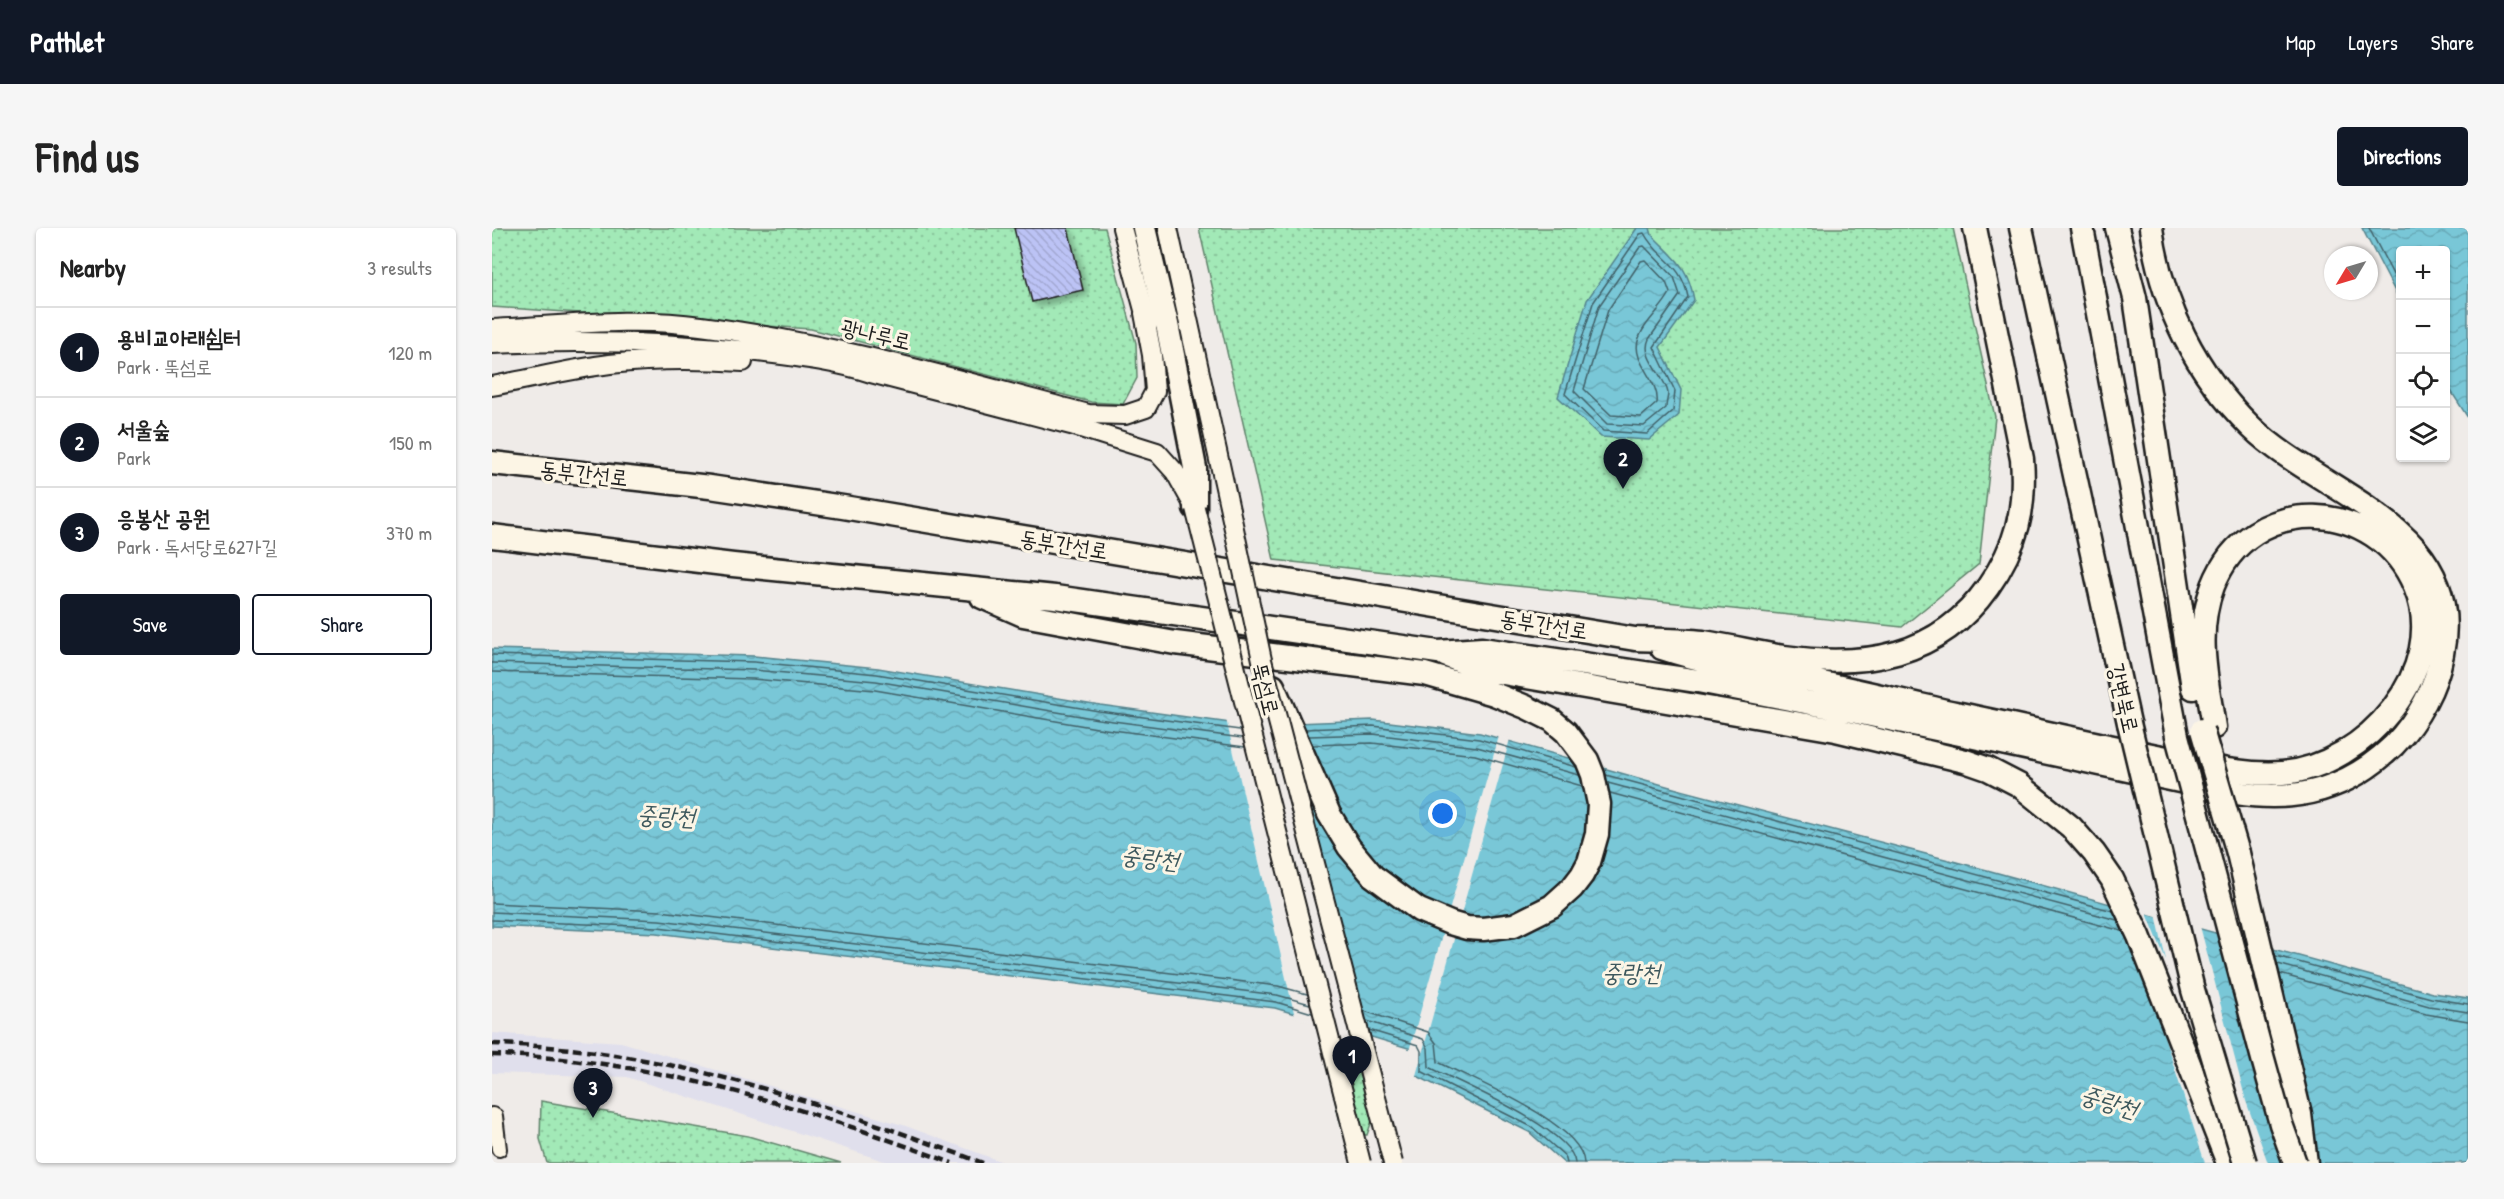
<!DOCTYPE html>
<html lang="en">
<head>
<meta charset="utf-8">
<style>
	:root { --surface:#fff; --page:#f6f6f6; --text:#222; --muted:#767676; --line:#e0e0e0; --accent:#111827 }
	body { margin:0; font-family:"Patrick Hand","Poor Story",sans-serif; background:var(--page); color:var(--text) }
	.controls { position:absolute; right:18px; top:18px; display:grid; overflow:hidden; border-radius:6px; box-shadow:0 2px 4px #0004 }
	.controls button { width:54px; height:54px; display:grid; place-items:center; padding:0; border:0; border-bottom:2px solid var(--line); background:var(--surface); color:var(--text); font:30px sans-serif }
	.compass { position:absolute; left:1832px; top:18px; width:54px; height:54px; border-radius:50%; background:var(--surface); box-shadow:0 2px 4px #0004; rotate:232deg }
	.you { position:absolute; left:951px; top:586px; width:21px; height:21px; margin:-15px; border:4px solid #fff; border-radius:50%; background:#1a73e8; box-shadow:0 0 0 9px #1a73e833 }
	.badge { display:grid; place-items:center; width:39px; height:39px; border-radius:50%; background:var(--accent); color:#fff; font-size:20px; font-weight:700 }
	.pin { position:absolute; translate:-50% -50px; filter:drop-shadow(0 2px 3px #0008) }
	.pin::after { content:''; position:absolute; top:32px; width:21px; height:18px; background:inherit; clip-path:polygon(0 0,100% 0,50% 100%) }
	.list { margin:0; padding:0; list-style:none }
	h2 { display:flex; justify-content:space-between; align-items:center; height:78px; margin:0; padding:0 24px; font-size:26px }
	h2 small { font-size:20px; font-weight:400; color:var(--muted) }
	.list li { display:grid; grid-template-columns:39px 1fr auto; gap:18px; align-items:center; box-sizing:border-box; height:90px; padding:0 24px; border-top:2px solid var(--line) }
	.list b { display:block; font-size:22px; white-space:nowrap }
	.list p { margin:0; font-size:20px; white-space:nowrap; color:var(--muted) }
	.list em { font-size:20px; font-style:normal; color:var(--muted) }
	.actions { display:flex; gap:12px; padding:18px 24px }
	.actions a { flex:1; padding:14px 0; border:2px solid var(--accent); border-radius:6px; text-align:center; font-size:21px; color:var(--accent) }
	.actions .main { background:var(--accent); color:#fff }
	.icon { flex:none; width:33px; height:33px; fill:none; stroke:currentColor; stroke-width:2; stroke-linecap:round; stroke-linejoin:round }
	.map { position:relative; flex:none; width:1976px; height:935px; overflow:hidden; border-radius:6px }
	header { display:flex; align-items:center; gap:36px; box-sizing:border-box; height:84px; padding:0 30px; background:var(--accent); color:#fff }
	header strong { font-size:28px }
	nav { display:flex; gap:33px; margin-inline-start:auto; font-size:21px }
	.intro { display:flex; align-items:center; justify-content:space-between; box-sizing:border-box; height:144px; padding:0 36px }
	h1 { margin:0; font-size:42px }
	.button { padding:15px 27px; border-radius:6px; background:var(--accent); color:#fff; font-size:21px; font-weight:700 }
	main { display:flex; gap:36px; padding:0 36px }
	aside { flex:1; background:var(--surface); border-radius:6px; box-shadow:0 2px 4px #0004 }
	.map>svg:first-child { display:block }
</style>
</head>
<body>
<header>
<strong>Pathlet</strong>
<nav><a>Map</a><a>Layers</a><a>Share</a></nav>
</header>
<div class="intro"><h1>Find us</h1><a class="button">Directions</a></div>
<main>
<aside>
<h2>Nearby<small>3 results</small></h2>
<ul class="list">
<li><span class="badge">1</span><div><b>용비교아래쉼터</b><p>Park · 뚝섬로</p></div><em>120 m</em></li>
<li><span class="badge">2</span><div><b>서울숲</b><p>Park</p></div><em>150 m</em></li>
<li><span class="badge">3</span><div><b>응봉산 공원</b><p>Park · 독서당로62가길</p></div><em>370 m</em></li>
</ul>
<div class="actions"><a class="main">Save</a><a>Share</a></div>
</aside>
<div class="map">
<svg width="1976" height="935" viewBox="0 0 1976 935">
	<defs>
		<pattern id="park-dots" width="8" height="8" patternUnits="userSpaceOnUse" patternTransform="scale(1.5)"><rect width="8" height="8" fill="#a2e9b7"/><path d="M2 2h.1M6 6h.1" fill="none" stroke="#8bc79d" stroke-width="1.8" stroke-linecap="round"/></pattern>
		<pattern id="water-waves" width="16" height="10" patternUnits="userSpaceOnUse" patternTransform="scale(1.5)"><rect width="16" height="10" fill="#79c7d7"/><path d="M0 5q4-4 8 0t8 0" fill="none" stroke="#68aab8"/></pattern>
		<pattern id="building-back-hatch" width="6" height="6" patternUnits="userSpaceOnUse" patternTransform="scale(1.5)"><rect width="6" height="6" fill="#bcc3f5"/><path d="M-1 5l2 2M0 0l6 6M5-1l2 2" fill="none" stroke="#a1a7d1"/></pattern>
		<filter id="shadow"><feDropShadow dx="5" dy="5" stdDeviation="3" flood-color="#0004"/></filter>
	</defs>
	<rect width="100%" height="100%" fill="#efebe8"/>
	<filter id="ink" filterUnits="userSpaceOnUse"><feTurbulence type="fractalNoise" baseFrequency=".0167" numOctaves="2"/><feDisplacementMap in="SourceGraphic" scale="12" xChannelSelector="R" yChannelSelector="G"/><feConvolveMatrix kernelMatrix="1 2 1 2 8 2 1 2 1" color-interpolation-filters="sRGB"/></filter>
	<g filter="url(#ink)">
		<path fill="#e0dfec" d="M0 805 129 814 411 897 513 935H398L135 849 0 845Z"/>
		<path fill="url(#park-dots)" stroke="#5f826a" stroke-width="1.5" d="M0 0H613L644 115 645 150 631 176 599 174 319 101 0 79Z
			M707 0H1461L1503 189 1487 336 1410 399 782 332Z
			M827 807 878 831 883 884 875 907 851 906Z
			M49 873 256 908 349 935H55L48 911Z"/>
		<path fill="url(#water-waves)" stroke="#54838c" stroke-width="1.5" d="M1145 0H1158L1160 7C1183 31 1196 37 1202 72L1168 119 1189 162 1187 187 1157 212 1109 209 1066 169 1095 72Z
			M1870 0H1976V190L1954 155V22H1908V73Z
			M0 421 262 428 386 440 608 477 753 497 881 492 988 505 1185 561 1495 642 1941 765 1976 770V935H1072L1037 904 921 846 923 822 783 780 165 705 0 698Z"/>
		<path fill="#efebe8" d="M734 491 754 494 803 492 825 607 873 810 803 789Z
			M1007 508 1018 511 923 851 918 847 920 824 917 823Z
			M1626 675 1654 683 1674 732 1664 686 1708 698 1754 873 1776 935H1713L1644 721Z"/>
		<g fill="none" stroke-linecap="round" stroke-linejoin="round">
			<path stroke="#416067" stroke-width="1.5" d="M1877 0 1908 60
				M1152 5C1166 32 1189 33 1196 69L1162 119 1183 163 1181 183 1155 206 1111 203 1073 166 1101 75 1148 6Z
				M1152 18 1182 49 1188 67 1157 111C1148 130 1173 147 1176 165 1176 169 1174 175 1174 180L1152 198 1115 196 1082 163 1107 78 1148 19Z
				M1153 32 1174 54 1178 65C1170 81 1151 95 1146 113 1140 135 1168 153 1165 175L1149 189 1119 187 1092 161 1116 82 1149 33Z
				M0 427 262 434 385 446 607 483 748 502
				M0 435 261 442 384 453 606 491 750 510
				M0 444 261 451 383 462 605 500 753 519
				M814 501 881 498 987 511 1084 539
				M817 508 881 506 985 519 1087 547
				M821 517 880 515 983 527 1090 558
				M1114 547 1621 683
				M1116 555 1625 692
				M1118 565 1630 703
				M0 675 168 683 786 758 815 766
				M0 684 167 692 785 767 818 776
				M0 692 166 699 784 774 820 785
				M1784 728 1939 770 1976 776
				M1786 736 1937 778 1976 784
				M1788 746 1934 786 1976 793
				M872 783 936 804 944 815 946 834C979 851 1090 895 1092 935
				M875 793 931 811 936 820 937 839C966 854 1081 902 1083 935
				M877 802 926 817 929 823V843L1040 899 1073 928 1075 935"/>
		</g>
		<path fill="url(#building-back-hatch)" stroke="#1c1c1c" stroke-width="1.5" filter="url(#shadow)" d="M522 0H576L591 62 540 74Z"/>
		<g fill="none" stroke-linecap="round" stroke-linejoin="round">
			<g stroke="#1c1c1c" stroke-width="18">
				<path id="minor" d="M0 887 3 888 7 921"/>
			</g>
			<g stroke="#1c1c1c" stroke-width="22">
				<path id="secondary" d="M630 0 656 97
					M676 0 738 282
					M0 101C69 98 141 88 209 98 340 115 468 152 596 186L633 187 654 180 663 163 660 127 652 85
					M0 116C89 112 177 114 266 124 305 129 342 133 379 145L579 197 665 224 683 244 703 280
					M0 158C39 151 78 141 118 136 162 131 206 131 251 134"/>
			</g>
			<g stroke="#1c1c1c" stroke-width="27">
				<path id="trunk" d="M652 0 675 96 703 240V280
					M1529 0 1637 495
					M1590 0 1685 508
					M1625 0 1643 70 1701 460
					M0 235 218 259 351 279 1143 411C1165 412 1189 412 1211 414 1238 418 1265 425 1292 429 1372 440 1446 430 1496 359 1525 318 1534 281 1530 231L1483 0
					M0 308 241 337 563 369 946 424 990 421 1206 453 1360 483 1744 565C1806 575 1857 561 1902 517 1926 492 1944 459 1950 426 1975 298 1830 268 1759 199 1704 145 1669 77 1659 0
					M490 369 531 387 683 415 933 446 1002 466 1034 479 1060 492 1074 504 1095 532 1101 547 1107 576 1105 606 1097 634 1090 647 1080 660 1060 678 1022 697 991 701 975 700 958 695 927 682 881 648 857 619 837 586 781 458
					M1170 420C1218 436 1267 443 1316 452 1365 462 1414 474 1463 485 1535 500 1608 517 1680 531 1716 538 1753 548 1790 545 1873 538 1958 442 1923 359 1886 269 1758 262 1721 358 1703 404 1715 452 1722 499
					M953 427 988 441 1344 502 1473 533 1496 541 1527 557 1579 599 1602 625 1620 651 1647 708 1736 935
					M1746 625 1808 886 1814 935"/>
			</g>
			<use href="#minor" stroke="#fcf5e5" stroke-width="14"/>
			<use href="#secondary" stroke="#fcf5e5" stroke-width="18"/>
			<use href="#trunk" stroke="#fcf5e5" stroke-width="22"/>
			<path stroke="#1c1c1c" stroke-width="4.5" stroke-dasharray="9 4.5" stroke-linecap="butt" d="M0 816C171 819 332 876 491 935
				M0 827C158 829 313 880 460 935"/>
			<g stroke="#1c1c1c" stroke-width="22" stroke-linecap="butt">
				<path id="secondary-bridge" d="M703 280 869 935
					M738 282 770 432 901 935"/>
			</g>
			<g stroke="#1c1c1c" stroke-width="27" stroke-linecap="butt">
				<path id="trunk-bridge" d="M1637 495 1701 762 1753 935
					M1710 502 1746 625
					M1685 508 1771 831 1789 896 1803 935"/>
			</g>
			<use href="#secondary-bridge" stroke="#fcf5e5" stroke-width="18"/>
			<use href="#trunk-bridge" stroke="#fcf5e5" stroke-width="22"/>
		</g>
	</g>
	<g text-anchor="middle" stroke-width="6" stroke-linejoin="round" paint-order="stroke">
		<g font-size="22" fill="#1c1c1c" stroke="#fcf5e5">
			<text transform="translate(384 106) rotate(13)" y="8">광나루로</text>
			<text transform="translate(92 245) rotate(6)" y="8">동부간선로</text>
			<text transform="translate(572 316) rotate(9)" y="8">동부간선로</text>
			<text transform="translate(1052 396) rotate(9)" y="8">동부간선로</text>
			<text transform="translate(774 461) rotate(76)" y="8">뚝섬로</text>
			<text transform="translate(1632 470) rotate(77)" y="8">강변북로</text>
		</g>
		<g font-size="24" font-style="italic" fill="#3d585d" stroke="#fcf5e5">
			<text transform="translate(174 588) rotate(3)" y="8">중랑천</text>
			<text transform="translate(658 630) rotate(7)" y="8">중랑천</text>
			<text x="1139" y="753">중랑천</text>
			<text transform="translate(1617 874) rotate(17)" y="8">중랑천</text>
		</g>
	</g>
</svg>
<div class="controls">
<button>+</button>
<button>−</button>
<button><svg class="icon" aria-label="locate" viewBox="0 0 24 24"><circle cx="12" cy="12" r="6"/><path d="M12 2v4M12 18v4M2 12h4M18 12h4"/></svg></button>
<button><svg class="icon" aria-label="layers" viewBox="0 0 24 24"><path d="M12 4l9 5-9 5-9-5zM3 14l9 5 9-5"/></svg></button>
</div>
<svg class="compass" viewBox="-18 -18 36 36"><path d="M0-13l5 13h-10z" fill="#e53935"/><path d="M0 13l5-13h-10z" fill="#767676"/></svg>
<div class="you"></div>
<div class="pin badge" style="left:860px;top:858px">1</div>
<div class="pin badge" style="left:1131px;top:261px">2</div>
<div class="pin badge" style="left:101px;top:890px">3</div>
</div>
</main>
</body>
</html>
